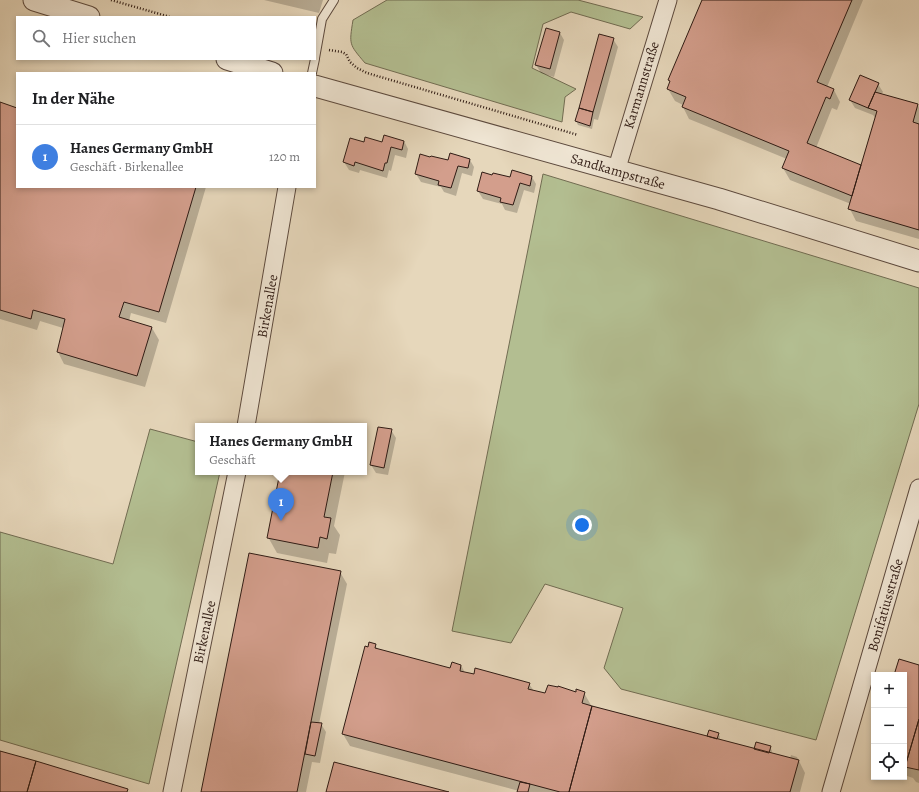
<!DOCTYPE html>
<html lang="de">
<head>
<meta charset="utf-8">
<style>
	:root { --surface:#fff; --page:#f6f6f6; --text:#202124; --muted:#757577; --line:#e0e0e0; --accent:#b45309 }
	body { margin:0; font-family:Alegreya,serif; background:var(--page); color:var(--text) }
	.controls { position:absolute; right:12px; bottom:12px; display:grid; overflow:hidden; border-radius:0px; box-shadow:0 2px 6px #0003 }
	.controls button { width:36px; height:36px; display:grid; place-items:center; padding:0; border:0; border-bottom:1px solid var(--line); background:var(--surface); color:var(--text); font:20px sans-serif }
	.you { position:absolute; left:582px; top:525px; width:14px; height:14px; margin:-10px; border:3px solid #fff; border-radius:50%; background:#1a73e8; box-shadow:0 0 0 6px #1a73e833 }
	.badge { display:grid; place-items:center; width:26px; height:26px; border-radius:50%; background:var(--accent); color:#fff; font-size:13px; font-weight:700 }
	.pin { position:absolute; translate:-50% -33px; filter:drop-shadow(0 1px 2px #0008) }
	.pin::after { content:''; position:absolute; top:21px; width:14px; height:12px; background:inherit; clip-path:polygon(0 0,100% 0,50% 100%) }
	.popup { position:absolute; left:195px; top:423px; width:172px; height:52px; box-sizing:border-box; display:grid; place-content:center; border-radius:0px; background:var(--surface); filter:drop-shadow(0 1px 3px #0005); font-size:13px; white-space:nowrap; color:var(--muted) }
	.popup b { font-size:15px; color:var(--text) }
	.popup::after { content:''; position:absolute; left:50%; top:100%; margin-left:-8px; border:8px solid transparent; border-top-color:var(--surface) }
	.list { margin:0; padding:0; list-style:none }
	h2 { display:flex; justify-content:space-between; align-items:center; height:52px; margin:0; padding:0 16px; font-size:17px }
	h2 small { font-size:13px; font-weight:400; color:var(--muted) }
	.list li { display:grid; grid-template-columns:26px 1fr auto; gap:12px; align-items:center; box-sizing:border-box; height:64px; padding:0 16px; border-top:1px solid var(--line) }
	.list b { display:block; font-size:15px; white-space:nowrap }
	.list p { margin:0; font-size:13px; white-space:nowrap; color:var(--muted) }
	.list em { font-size:13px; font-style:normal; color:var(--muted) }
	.icon { flex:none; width:22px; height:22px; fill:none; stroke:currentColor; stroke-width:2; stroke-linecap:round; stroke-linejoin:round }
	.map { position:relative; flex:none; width:919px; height:792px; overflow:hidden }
	.search { position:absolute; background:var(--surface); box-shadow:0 2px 6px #0003; left:16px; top:16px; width:300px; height:44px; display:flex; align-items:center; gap:10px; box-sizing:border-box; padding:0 14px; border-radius:0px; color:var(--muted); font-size:15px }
	.panel { position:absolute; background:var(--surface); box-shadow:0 2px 6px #0003; left:16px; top:72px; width:300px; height:116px; border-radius:0px }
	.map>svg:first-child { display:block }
</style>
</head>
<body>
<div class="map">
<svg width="919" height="792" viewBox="0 0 919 792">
	<rect width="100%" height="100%" fill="#e6d7bb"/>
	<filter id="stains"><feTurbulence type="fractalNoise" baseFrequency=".005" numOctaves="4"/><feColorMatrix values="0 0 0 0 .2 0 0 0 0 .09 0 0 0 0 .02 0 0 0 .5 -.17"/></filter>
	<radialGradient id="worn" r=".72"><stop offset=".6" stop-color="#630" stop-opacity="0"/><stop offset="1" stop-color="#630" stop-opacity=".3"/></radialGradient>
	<path fill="#b3be91" stroke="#716c52" d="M387 0H578L643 17 630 29 571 12 543 24 532 68 576 89 565 97 562 122 365 63C349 44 349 45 353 20Z
		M543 174 919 288V404L816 740 621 689 604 668 623 608 545 584 511 643 452 631Z
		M150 429 198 442V472H220L149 784 0 740V532L113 564Z"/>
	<path fill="#0003" d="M264 0H323L319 13Z
		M703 0H863L827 87 834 90 840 102 837 110 832 108 816 148 862 166 876 119 873 115 855 108 850 100 878 84 883 92 881 95 918 105 919 108V239L856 221 850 209 851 204 790 180 783 168 787 159 689 119 683 107V105L675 101 668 89Z
		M560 33 564 40 554 77 541 73 536 65Z
		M613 39 618 47 598 120 594 119 592 129 578 125 576 121Z
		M0 104 17 109V187H206L166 323 131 313 129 321 152 328 159 340 145 387 64 364 58 352 63 328 40 321 37 330 0 319Z
		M404 141 408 149 406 158 395 155 391 171 389 170 387 178 360 170 359 173 349 170 344 162 365 143Z
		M470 160 474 167 472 176 462 173 456 196 444 192 441 187 421 182 416 174 449 162Z
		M493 176 511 179 532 177 536 184 534 193 524 190 517 213 505 210 502 204 483 199 478 191Z
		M391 430 396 438 388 475 376 473 371 465Z
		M281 472H345L334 526 340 535 336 554 329 553 327 563 277 553 268 537Z
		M340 572 347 584 319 724H321L326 732 320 763 312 762 306 792H202Z
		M375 645 378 650 451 669 461 665 465 673 529 684 534 691 546 695 584 693 591 705V706L708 737 718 733 720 737 719 740 755 750 770 747 772 751 771 754 790 759 791 755 797 757 805 773 800 792H518L519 791 350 746 343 734 368 648Z
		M919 666V783L916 782 913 778 904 775V675H895Z
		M874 749V763L871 759Z
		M890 777H900V780Z"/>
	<path fill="#d39e8c" stroke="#2f1b14" d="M702 0H852L817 82 834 89 830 99 826 97 807 143 861 165 852 196 782 168 789 151 682 107 686 97 667 89 670 81 668 80Z
		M546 28 560 32 550 69 535 65Z
		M599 34 614 38 593 112 579 108Z
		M860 75 879 83 868 108 849 100Z
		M875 92 918 104 913 122 919 124V230L848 209 877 111 868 108Z
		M0 102 17 108V187H196L159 312 124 302 119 317 152 327 137 376 57 352 65 319 33 310 31 319 0 310Z
		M579 108 593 112 590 126 575 121Z
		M384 135 404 141 402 150 391 147 387 163H385L383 171 355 162 354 166 343 162 350 138 364 142 365 137 382 142Z
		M450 153 470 159 468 168 458 166 451 188 438 185 439 181 415 174 420 154 430 157 431 156 448 160Z
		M512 170 532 176 530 186 520 183 513 205 500 202 501 198 477 191 482 172 492 175 493 173 510 177Z
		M378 427 392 429 384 468 370 465Z
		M280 472H333L324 517 331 518 327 539 320 537 318 548 267 538Z
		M249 553 341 571 297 792H201Z
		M369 642 376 644 375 648 450 668 452 662 461 665 460 671 474 674 475 668 530 683 528 689 545 693 548 685 558 687V686L576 692V689L585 692 582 703 592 706 569 792H560L342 734 365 646 368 647Z
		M899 659 919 665V719L905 767 904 766V675H894Z
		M592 706 799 760 790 792H569Z
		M919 719V770L905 767Z
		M311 722 322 723 315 756 305 754Z
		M709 730 719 733 717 739 707 736Z
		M756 742 771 746 769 753 754 749Z
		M0 751 36 761 27 792H0Z
		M36 761 128 789 127 792H27Z
		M334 762 449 792H326Z
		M520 782 530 784 528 792H517Z"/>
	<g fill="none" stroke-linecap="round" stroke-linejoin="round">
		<g stroke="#5d4a3e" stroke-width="10">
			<path id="service" d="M315 58 322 19 334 0
				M312 73 315 59"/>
		</g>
		<g stroke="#5d4a3e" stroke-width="19">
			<path id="minor" d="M616 171 668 0
				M246 426 287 187
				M172 792 237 472
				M831 792 919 488"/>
		</g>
		<g stroke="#5d4a3e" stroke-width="23">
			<path id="tertiary" d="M34 0 89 17
				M227 59 272 73
				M315 86 719 199 919 261"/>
		</g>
		<path stroke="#2f1b14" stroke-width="2.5" stroke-dasharray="1 2" stroke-linecap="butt" d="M111 0 170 17
			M329 50 342 52 346 54 350 62 357 68 367 73 578 135"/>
		<use href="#service" stroke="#efe5d3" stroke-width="8"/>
		<use href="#minor" stroke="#efe5d3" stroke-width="17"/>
		<use href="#tertiary" stroke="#efe5d3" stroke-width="21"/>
	</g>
	<g text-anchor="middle" stroke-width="3.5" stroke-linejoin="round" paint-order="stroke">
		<g font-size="14" fill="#2f1b14" stroke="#efe5d3">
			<text transform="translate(641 85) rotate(-73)" y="5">Karmannstraße</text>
			<text transform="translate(618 171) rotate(16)" y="5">Sandkampstraße</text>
			<text transform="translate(267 306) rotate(-80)" y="5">Birkenallee</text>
			<text transform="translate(885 605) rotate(-74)" y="5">Bonifatiusstraße</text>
			<text transform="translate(204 632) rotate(-78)" y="5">Birkenallee</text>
		</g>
	</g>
	<rect width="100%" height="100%" filter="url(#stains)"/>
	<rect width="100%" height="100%" fill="url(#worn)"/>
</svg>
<div class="controls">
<button>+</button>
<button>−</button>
<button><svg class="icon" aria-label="locate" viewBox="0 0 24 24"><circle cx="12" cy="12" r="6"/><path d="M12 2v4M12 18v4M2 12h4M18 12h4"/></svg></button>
</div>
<div class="you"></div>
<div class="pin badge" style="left:281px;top:521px;background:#3f7fe0">1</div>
<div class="popup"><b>Hanes Germany GmbH</b>Geschäft</div>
<div class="search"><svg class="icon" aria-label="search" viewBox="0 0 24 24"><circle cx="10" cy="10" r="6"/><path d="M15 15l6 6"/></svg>Hier suchen</div>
<section class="panel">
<h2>In der Nähe<small></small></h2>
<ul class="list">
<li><span class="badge" style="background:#3f7fe0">1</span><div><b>Hanes Germany GmbH</b><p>Geschäft · Birkenallee</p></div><em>120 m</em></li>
</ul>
</section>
</div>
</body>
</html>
